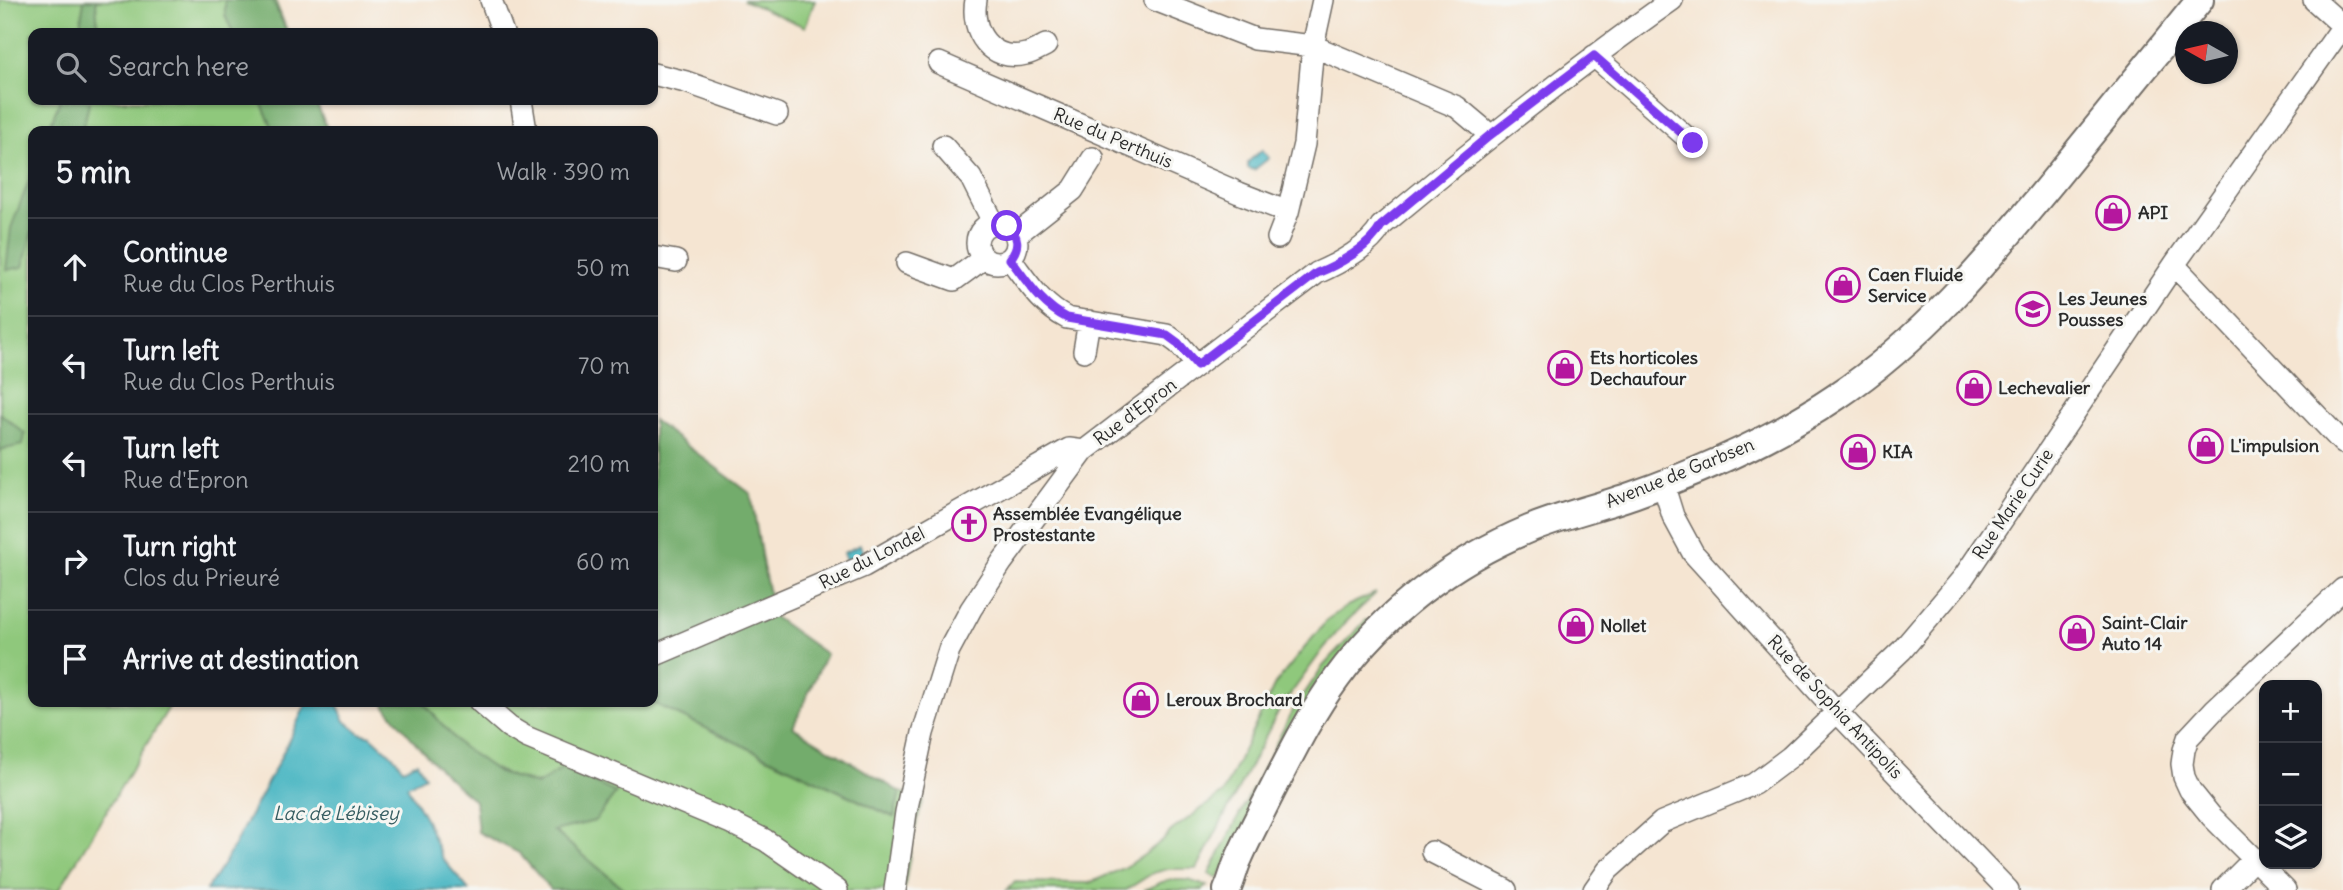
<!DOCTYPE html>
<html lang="en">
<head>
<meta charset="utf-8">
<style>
	:root { --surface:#171b24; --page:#242831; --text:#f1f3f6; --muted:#9ea1a6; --line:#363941 }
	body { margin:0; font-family:Delius,sans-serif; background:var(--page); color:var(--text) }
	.controls { position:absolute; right:21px; bottom:21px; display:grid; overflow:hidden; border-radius:14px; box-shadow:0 2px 5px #0004 }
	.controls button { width:63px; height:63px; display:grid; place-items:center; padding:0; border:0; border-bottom:2px solid var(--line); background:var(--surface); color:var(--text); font:35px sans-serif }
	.compass { position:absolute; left:2175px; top:21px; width:63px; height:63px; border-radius:50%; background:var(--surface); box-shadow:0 2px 5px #0004; rotate:278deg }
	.stop { position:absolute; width:21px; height:21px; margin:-16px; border:5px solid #7c3aed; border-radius:50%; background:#fff }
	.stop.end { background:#7c3aed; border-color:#fff; box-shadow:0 2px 7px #0008 }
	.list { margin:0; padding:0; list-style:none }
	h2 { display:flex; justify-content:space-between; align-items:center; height:91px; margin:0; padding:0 28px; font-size:30px }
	h2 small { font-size:23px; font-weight:400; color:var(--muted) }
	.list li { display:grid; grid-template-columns:46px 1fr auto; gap:21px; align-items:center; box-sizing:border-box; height:98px; padding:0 28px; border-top:2px solid var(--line) }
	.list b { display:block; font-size:26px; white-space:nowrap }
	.list p { margin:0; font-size:23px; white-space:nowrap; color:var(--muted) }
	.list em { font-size:23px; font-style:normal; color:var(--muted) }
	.icon { flex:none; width:38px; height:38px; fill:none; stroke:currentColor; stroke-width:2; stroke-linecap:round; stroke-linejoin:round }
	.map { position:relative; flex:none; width:2343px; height:890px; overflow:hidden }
	.search { position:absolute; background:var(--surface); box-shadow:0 2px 5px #0004; left:28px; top:28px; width:630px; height:77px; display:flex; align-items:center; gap:18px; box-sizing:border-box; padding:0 24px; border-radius:14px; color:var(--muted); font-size:26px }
	.panel { position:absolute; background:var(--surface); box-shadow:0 2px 5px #0004; left:28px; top:126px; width:630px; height:581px; border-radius:14px }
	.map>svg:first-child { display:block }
</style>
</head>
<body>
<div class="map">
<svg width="2343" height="890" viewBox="0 0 2343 890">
	<rect width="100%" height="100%" fill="#f6f6f2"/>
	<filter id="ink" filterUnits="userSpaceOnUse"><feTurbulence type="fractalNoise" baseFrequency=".0143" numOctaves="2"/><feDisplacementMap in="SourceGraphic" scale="14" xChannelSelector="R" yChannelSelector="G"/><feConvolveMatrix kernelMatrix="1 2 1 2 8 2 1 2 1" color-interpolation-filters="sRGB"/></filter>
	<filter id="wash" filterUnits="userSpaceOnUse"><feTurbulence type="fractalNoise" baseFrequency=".00686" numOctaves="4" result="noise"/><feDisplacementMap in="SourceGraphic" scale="28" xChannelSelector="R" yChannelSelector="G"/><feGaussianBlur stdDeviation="1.57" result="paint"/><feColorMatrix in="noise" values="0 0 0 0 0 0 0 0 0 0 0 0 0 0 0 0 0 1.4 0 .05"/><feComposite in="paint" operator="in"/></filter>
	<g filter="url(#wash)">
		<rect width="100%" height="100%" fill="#f5e5d2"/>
		<path fill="#8fc87c" stroke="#5d7a54" stroke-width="2" d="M0 0H275L288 33H33V100H315L328 131H33V702H172L59 890H0Z
			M743 0H815L805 27Z
			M1376 593 1344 624 1324 648 1279 710 1197 869H1168L1153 873 1126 890H1007L1015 882 1089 883 1124 868 1144 855 1164 839 1171 831 1223 793 1275 684 1328 619 1349 605Z
			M1366 620 1371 623 1223 870 1218 878 1209 874 1292 712 1323 666Z
			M423 702H651L893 817 900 792 924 798 914 832 904 890H625L553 830 594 821 616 793C559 787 501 786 458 743 446 730 434 715 423 702Z
			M1173 880H1188L1207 886 1201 890H1144L1162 882Z"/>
		<path fill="#73ac6c" stroke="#4f6c4c" stroke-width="2" d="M84 0H96L98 33H79Z
			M225 0H272L288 33H233L225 15Z
			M60 100H90L84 124 80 131H48Z
			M260 100H315L328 131H274Z
			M33 170V228L23 267 6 270 11 228Z
			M0 413 25 434 23 445 0 450Z
			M653 420 751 494 763 566 774 617 826 654 793 727 900 792 894 817 651 702H653Z
			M382 702H423L460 745 500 773 537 785 563 768 616 793 595 821 554 831 625 890H551L519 853 478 832 475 801C440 773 410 738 382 702Z"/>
		<path fill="#48b6c2" stroke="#3a7076" stroke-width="2" d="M1262 150 1269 158 1254 170 1248 168V162Z
			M860 545 865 554 847 563 843 553Z
			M307 702H336L345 721 360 733 371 736 395 758 403 769 417 762 425 776 407 786 426 820 442 858 469 890H206L225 862 279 761Z"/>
	</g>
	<g filter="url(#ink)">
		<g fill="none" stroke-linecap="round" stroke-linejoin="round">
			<g stroke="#726c65" stroke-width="24">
				<path id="minor" d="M491 0 503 33
					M976 0C970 31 991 63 1026 54 1032 53 1040 48 1046 45
					M1155 0 1255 39 1313 46 1457 107 1482 128 1489 136
					M1594 56 1693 143
					M939 63 1239 193 1288 212
					M653 74 686 82 777 114
					M521 100 526 131
					M943 146 971 178 994 224
					M977 243a20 20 0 1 1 40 0a20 20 0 1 1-40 0Z
					M1016 235 1073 190 1093 158
					M1278 238 1288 212 1304 144 1313 46 1323 0
					M653 257 676 261
					M1010 259C1027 281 1041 305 1067 318L1167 335 1178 343 1197 365
					M907 263 954 280 984 258
					M2174 265 2343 443
					M1084 351 1089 321
					M1663 484 1673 516 1693 553 1838 713 2008 890
					M653 656 864 566 1069 449 1084 451
					M480 702 509 727 526 737 731 823 765 840 837 890
					M1432 852 1506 890
					M895 890 906 812 923 733 949 650 971 609 1002 562 1084 451 1317 273C1338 264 1371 246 1381 226 1476 147 1571 71 1672 0
					M1594 890 1608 870 1662 822 1754 784 1790 757 1902 650 1963 578 2174 265 2343 26 2314 0
					M2223 890 2255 858
					M2285 890 2211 816 2190 790 2184 777 2182 764 2184 750 2188 738 2215 709 2343 589"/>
			</g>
			<g stroke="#726c65" stroke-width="30">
				<path id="major" d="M1227 890C1232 880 1234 868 1239 858 1249 835 1261 813 1272 791 1292 752 1311 713 1337 678 1386 611 1453 561 1529 529 1563 515 1599 507 1633 495 1704 470 1774 439 1836 397 1922 340 1988 260 2053 181 2102 121 2151 60 2200 0"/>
			</g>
			<use href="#minor" stroke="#fff" stroke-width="21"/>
			<use href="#major" stroke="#fff" stroke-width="26"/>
		</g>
	</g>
	<g fill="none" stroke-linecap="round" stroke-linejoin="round" filter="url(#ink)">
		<path stroke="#7c3aed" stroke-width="9" d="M1007 226C1019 235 1020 247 1010 259 1027 281 1041 305 1067 318L1167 335 1178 343 1197 365 1317 273C1338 265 1371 246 1381 226L1489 136 1594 56 1693 143"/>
	</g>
	<defs>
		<g id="shop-ring" transform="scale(1.75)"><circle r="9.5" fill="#f6f6f2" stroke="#b5179e" stroke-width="1.5"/><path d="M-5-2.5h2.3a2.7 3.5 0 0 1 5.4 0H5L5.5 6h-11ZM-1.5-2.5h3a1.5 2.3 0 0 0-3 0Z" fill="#b5179e"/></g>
		<g id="school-ring" transform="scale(1.75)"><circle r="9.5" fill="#f6f6f2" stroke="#b5179e" stroke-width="1.5"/><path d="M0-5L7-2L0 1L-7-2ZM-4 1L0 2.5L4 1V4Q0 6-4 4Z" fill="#b5179e"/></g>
		<g id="church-ring" transform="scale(1.75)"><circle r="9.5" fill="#f6f6f2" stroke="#b5179e" stroke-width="1.5"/><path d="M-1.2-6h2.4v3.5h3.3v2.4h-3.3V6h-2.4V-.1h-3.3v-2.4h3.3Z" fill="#b5179e"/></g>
	</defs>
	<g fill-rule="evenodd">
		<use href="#shop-ring" x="2113" y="213"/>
		<use href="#shop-ring" x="1843" y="285"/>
		<use href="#school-ring" x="2033" y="309"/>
		<use href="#shop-ring" x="1565" y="368"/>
		<use href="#shop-ring" x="1974" y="388"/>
		<use href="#shop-ring" x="2206" y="446"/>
		<use href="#shop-ring" x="1858" y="452"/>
		<use href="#church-ring" x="969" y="524"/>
		<use href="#shop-ring" x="1576" y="626"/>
		<use href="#shop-ring" x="2077" y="633"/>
		<use href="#shop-ring" x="1141" y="700"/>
	</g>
	<g text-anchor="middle" stroke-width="6" stroke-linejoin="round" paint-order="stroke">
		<g font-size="18" fill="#2b2b2b" stroke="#f6f6f2">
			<text transform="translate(1113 138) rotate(23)" y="6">Rue du Perthuis</text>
			<text transform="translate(1135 412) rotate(-37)" y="6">Rue d'Epron</text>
			<text transform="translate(1680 473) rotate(-22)" y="6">Avenue de Garbsen</text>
			<text transform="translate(2013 504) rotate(-56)" y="6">Rue Marie Curie</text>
			<text transform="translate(872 558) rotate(-27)" y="6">Rue du Londel</text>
			<text transform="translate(1835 707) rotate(47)" y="6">Rue de Sophia Antipolis</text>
		</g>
		<g font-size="18" font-weight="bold" fill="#2b2b2b" stroke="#f6f6f2" text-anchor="start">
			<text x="2138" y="219">API</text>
			<text x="1868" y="281">Caen Fluide<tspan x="1868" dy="21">Service</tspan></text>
			<text x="2058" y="305">Les Jeunes<tspan x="2058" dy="21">Pousses</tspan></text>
			<text x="1590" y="364">Ets horticoles<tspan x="1590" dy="21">Dechaufour</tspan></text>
			<text x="1998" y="394">Lechevalier</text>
			<text x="2230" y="452">L'impulsion</text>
			<text x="1882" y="458">KIA</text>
			<text x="993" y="520">Assemblée Evangélique<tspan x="993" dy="21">Prostestante</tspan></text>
			<text x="2102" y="629">Saint-Clair<tspan x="2102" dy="21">Auto 14</tspan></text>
			<text x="1600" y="632">Nollet</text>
			<text x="1166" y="706">Leroux Brochard</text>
		</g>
		<g font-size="19" font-style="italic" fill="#355c60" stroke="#f6f6f2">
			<text x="336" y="820">Lac de Lébisey</text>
		</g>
	</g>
</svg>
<div class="controls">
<button>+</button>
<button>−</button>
<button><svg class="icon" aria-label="layers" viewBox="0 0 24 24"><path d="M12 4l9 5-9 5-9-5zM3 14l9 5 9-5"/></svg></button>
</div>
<svg class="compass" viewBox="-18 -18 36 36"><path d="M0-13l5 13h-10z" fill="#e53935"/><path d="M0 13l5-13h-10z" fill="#9ea1a6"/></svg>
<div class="stop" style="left:1007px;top:226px"></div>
<div class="stop end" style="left:1693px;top:143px"></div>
<div class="search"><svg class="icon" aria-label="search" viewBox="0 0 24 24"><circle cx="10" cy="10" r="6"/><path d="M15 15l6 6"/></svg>Search here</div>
<section class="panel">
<h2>5 min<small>Walk · 390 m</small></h2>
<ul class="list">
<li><svg class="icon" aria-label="ahead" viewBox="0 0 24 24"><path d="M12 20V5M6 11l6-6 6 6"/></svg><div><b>Continue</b><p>Rue du Clos Perthuis</p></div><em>50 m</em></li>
<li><svg class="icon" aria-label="left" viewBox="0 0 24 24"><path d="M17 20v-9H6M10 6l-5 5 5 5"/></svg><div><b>Turn left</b><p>Rue du Clos Perthuis</p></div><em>70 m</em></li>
<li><svg class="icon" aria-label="left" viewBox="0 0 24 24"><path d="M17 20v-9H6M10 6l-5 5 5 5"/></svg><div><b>Turn left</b><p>Rue d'Epron</p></div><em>210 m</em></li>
<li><svg class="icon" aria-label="right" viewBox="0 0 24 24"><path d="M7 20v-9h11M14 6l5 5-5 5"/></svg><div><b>Turn right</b><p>Clos du Prieuré</p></div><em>60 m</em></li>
<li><svg class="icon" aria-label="arrive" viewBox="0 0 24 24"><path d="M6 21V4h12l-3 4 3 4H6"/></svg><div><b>Arrive at destination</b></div></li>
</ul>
</section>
</div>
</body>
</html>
